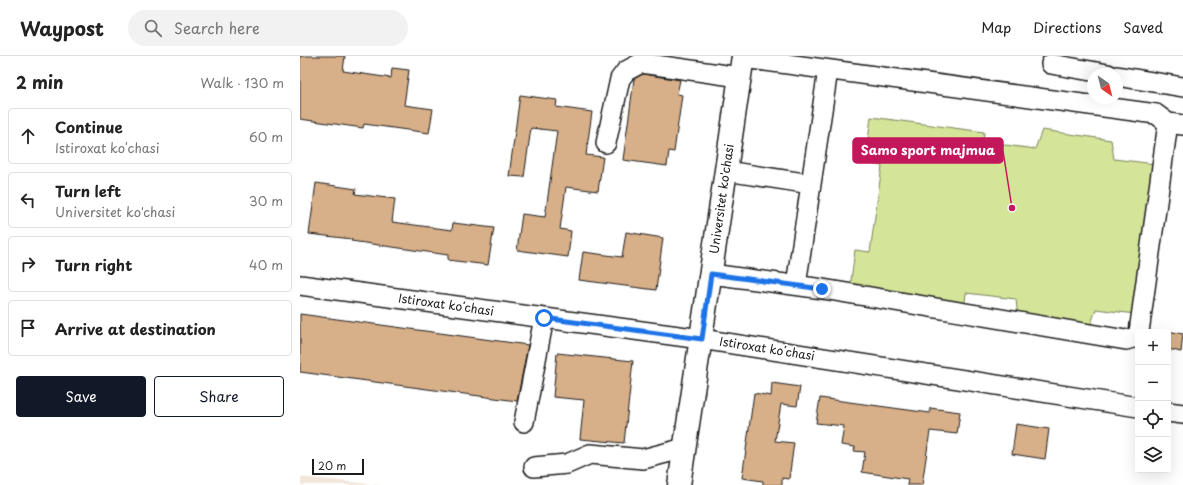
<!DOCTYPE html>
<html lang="en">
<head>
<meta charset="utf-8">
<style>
	:root { --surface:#fff; --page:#f2f2f2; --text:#222; --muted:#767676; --line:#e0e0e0; --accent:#111827 }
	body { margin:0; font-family:"Playpen Sans",sans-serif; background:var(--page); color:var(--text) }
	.controls { position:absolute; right:12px; bottom:12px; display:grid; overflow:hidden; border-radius:4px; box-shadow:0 4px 16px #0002 }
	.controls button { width:36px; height:36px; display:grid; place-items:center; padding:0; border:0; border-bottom:1px solid var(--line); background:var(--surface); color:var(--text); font:20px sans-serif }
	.compass { position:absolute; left:787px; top:12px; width:36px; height:36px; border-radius:50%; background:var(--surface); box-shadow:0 4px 16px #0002; rotate:145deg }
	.scale { position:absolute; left:12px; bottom:10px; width:52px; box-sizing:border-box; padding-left:4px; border:2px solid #1c1c1c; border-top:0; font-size:11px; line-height:14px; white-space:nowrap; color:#1c1c1c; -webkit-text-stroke:3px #fff; paint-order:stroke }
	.stop { position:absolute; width:12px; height:12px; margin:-9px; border:3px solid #1a73e8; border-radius:50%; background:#fff }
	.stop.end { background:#1a73e8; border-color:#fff; box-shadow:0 1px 4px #0008 }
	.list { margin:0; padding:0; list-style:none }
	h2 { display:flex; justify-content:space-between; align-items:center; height:52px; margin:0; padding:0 16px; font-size:17px }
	h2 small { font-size:13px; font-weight:400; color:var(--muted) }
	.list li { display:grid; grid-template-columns:26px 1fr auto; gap:12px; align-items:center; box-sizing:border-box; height:56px; margin:0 8px 8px; padding:0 8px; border:1px solid var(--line); border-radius:4px }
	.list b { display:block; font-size:15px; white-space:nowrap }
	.list p { margin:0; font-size:13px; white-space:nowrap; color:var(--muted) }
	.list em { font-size:13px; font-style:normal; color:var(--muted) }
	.actions { display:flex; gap:8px; padding:12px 16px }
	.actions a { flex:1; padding:9px 0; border:1px solid var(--accent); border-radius:4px; text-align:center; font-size:14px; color:var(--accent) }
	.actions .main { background:var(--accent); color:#fff }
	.icon { flex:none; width:22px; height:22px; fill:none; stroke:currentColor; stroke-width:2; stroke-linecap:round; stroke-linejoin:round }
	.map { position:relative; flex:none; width:883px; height:429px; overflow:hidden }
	header { display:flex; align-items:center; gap:24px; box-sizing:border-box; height:56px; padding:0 20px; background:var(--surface); border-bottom:1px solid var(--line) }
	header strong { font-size:19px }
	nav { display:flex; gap:22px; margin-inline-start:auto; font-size:14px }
	.search { width:280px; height:36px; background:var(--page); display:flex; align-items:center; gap:10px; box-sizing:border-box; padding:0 14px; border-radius:22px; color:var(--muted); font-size:15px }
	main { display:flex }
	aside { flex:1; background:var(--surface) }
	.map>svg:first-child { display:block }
</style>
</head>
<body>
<header>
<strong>Waypost</strong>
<div class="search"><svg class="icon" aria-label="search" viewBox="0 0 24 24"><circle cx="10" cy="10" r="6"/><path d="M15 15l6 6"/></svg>Search here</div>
<nav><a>Map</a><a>Directions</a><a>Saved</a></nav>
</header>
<main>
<aside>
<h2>2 min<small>Walk · 130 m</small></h2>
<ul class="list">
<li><svg class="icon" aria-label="ahead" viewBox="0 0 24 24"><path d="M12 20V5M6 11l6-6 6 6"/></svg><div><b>Continue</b><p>Istiroxat koʻchasi</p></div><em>60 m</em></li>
<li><svg class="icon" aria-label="left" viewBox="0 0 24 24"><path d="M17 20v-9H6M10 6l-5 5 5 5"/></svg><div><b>Turn left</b><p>Universitet ko'chasi</p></div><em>30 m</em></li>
<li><svg class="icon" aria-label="right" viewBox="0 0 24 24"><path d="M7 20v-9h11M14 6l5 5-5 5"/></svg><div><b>Turn right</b></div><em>40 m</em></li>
<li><svg class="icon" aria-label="arrive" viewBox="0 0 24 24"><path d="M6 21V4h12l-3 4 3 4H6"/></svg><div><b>Arrive at destination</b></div></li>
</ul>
<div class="actions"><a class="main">Save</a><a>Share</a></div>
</aside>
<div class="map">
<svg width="883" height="429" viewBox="0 0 883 429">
	<rect width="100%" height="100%" fill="#fff"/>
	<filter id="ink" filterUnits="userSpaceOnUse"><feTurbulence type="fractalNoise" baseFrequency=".025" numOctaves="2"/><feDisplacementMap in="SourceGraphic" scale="8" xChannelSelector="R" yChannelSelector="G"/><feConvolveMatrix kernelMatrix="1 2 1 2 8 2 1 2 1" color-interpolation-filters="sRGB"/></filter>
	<g filter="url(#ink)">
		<path fill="#f3e7db" d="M0 421 82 429H0Z"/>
		<path fill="#d4e599" stroke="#78805a" d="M571 61 684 76 683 86 735 93 742 74 811 84 814 103 855 108 835 258 796 253 789 274 718 263 716 243 666 237 664 254 549 240 555 194 570 196 582 110 565 107Z"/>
		<path fill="#d7af88" stroke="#1c1c1c" d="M0 0H45L43 15 91 22 92 12 109 14 104 49 133 53 129 77 64 68 63 72 0 63Z
			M343 18 380 24 377 38 382 39 374 96 369 95 367 110 323 104 334 23Z
			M220 39 257 44 256 51 292 56 286 99 303 101 298 135 266 131 260 173 271 175 268 201 217 194 222 158 245 161 257 75 231 72 224 121 209 120Z
			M16 127 56 133 55 138 95 143 92 166 152 174 153 167 194 172 188 209 148 204V199L51 185 52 183 9 178Z
			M326 176 363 182 356 234 279 224 283 196 322 201Z
			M0 258 228 289 217 345 0 316Z
			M868 275 883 278 881 296 868 293Z
			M257 297 333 305 324 387 280 383 284 344 253 341Z
			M472 327 500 331 497 350 481 348 475 385 494 387 489 423 482 422V429H463V425L442 422 454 337 471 340Z
			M520 342 630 357V352L660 356 657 378 630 375 622 429H607L608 423 562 416 565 396 554 395 555 391 541 389 544 370 516 367Z
			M716 368 749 373 745 403 712 398Z"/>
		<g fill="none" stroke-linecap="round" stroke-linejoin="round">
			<g stroke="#1c1c1c" stroke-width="22">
				<path id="minor" d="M443 2 856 58 868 67 883 69
					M751 8 808 18
					M817 20 883 31
					M306 87 320 23 326 15 341 7 440 21
					M426 115 511 128
					M411 218 523 233 826 284 833 282 838 279
					M0 229 401 283 838 351
					M496 229 528 14
					M839 276 868 67
					M868 356 883 358
					M224 366 244 262
					M234 411 267 408 290 398 343 403 385 392"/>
			</g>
			<g stroke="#1c1c1c" stroke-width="25">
				<path id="major" d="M379 429 443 0"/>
			</g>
			<use href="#minor" stroke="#fff" stroke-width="19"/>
			<use href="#major" stroke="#fff" stroke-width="22"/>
		</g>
	</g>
	<g fill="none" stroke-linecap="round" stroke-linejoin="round" filter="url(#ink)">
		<path stroke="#1a73e8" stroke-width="5" d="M244 262 402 283 411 218 522 233"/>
	</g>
	<g text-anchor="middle" stroke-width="3.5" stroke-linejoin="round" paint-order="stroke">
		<g font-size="12" fill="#1c1c1c" stroke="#fff">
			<text transform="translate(422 143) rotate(-82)" y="4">Universitet ko'chasi</text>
			<text transform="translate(146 249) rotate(8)" y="4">Istiroxat koʻchasi</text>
			<text transform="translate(467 293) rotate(9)" y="4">Istiroxat koʻchasi</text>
		</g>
	</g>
	<path fill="none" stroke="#c2185b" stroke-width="1.5" d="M712 152L703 95"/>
	<circle fill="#c2185b" stroke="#fff" stroke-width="1.5" cx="712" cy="152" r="4"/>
	<rect fill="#c2185b" stroke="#c2185b" stroke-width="1.5" x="553" y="82" width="150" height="25" rx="4"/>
	<g font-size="13" text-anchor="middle" font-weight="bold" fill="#fff">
		<text x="628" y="99">Samo sport majmua</text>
	</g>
</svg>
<div class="controls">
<button>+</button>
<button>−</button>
<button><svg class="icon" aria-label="locate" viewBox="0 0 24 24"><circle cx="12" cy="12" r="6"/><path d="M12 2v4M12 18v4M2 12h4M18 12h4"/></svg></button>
<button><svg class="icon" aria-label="layers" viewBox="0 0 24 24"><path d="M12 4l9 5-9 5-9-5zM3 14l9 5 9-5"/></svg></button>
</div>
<svg class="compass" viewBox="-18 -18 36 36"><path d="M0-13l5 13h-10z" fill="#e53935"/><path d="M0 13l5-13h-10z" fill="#767676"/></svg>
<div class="scale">20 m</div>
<div class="stop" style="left:244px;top:262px"></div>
<div class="stop end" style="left:522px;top:233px"></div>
</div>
</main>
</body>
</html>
